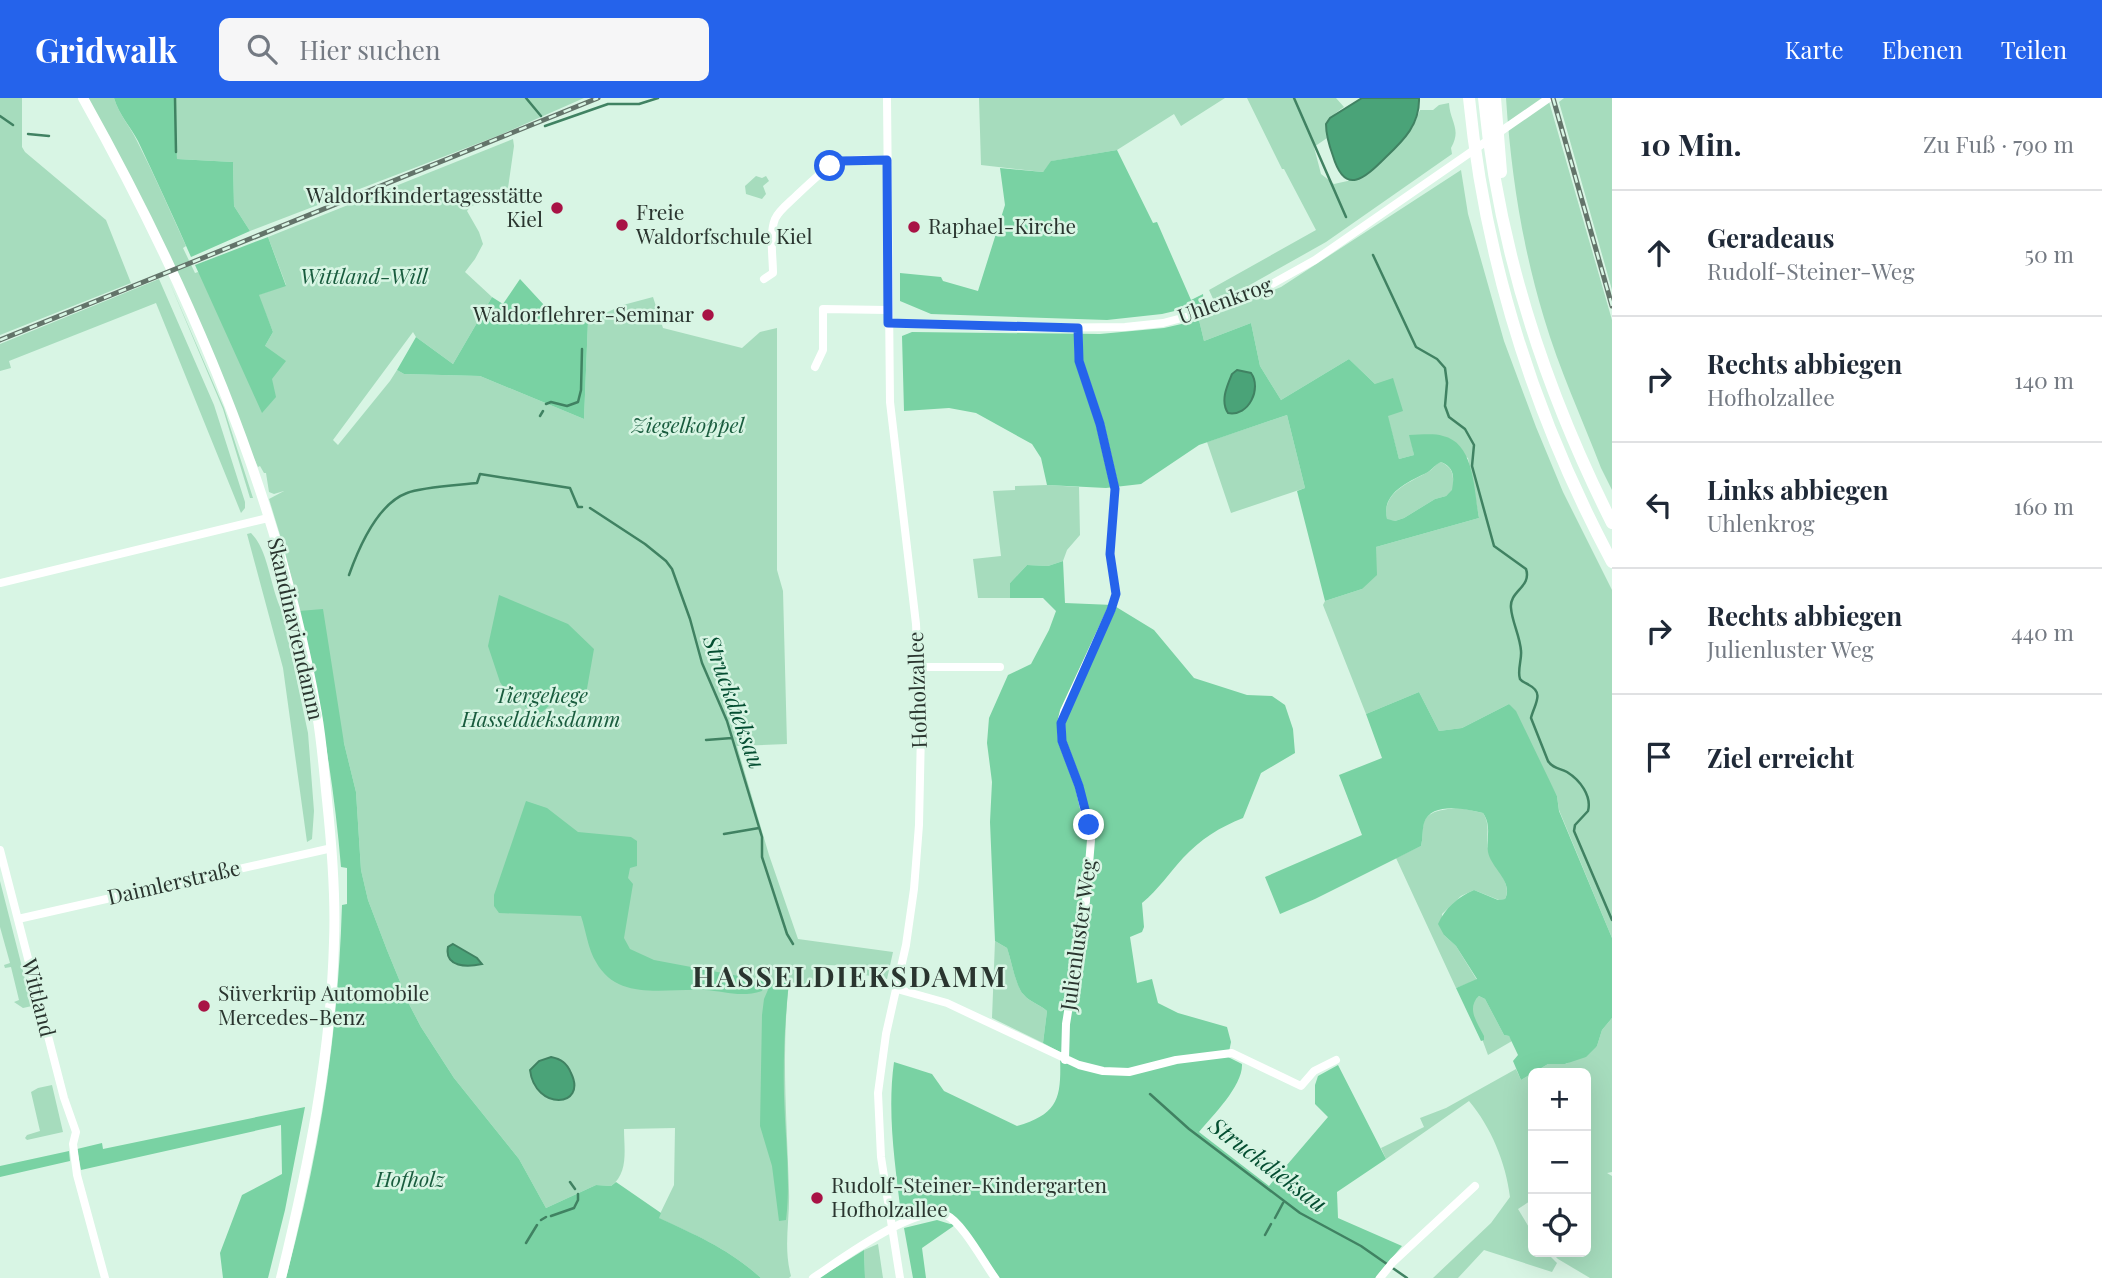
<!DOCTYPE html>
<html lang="de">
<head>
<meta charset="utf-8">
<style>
	:root { --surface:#fff; --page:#f6f6f7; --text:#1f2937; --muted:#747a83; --line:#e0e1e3; --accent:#2563eb }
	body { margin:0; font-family:"Playfair Display",serif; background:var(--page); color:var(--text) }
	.controls { position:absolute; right:21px; bottom:21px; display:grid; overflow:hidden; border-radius:10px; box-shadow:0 7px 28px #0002 }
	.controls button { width:63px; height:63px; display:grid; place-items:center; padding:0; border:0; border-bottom:2px solid var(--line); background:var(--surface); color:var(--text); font:35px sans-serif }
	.stop { position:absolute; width:21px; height:21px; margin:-16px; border:5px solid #2563eb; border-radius:50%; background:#fff }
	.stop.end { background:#2563eb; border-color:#fff; box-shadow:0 2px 7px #0008 }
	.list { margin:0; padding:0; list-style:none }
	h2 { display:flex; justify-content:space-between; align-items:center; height:91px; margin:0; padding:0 28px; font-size:30px }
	h2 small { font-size:23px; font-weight:400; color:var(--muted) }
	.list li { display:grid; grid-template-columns:46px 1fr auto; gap:21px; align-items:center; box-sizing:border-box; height:126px; padding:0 28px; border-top:2px solid var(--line) }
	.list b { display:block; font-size:26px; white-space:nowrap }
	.list p { margin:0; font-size:23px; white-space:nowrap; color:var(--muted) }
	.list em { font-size:23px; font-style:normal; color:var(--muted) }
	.icon { flex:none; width:38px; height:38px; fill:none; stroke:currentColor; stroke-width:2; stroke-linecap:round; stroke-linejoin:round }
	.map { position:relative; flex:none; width:1612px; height:1180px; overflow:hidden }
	header { display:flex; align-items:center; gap:42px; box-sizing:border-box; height:98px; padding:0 35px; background:var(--accent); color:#fff }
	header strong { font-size:33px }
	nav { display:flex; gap:38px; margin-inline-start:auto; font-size:24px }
	.search { width:490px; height:63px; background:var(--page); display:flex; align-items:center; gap:18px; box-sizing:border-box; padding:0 24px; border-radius:10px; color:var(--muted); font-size:26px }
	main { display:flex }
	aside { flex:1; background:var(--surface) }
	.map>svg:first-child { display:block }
</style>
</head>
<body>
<header>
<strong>Gridwalk</strong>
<div class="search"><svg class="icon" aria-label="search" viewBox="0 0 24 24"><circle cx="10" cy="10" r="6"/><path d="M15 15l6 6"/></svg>Hier suchen</div>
<nav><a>Karte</a><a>Ebenen</a><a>Teilen</a></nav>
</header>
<main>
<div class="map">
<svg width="1612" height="1180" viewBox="0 0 1612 1180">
	<rect width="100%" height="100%" fill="#d8f5e4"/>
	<path fill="#a6dcbd" d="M0 0H22V49L25 54 106 122 131 185 0 237Z
		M87 0H114C119 17 130 28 137 43 155 78 170 113 186 148L183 150 195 175 198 174 265 248 273 234 258 197 286 187 268 139 513 41 514 48 508 90 470 109 467 113 479 134 483 146 475 161 465 174 492 199 453 266 416 239 413 234 333 342 338 347 390 283 397 272 404 276 480 278 584 321 588 223 623 207 653 199 663 230 742 250 760 234 777 230V472L783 493 787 646 737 648 769 757 798 841 893 854 887 881 865 877 855 868 826 867 812 887 789 884C781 955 787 1022 789 1093 790 1122 783 1149 791 1178L789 1180H761C729 1151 698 1138 658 1120L674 1087 675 1030 624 1031C624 1051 629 1075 611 1088L596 1087 546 1110 519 1061 454 980 421 929 410 908 387 852 368 802 361 772 356 694 344 645 299 513 284 450 269 401 284 393 274 396 269 394 266 375H264L260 368 258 369Z
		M175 0H584L500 37 250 133 234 108 233 64 177 61Z
		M979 0H1225L1181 28 1174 16 1117 52 1052 63 1043 74 981 67Z
		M1247 0H1336L1344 9C1330 19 1325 23 1327 40L1314 49 1321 76 1334 86 1361 80 1413 29 1420 12H1433L1439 7 1449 5C1450 24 1462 31 1451 50L1452 56 1326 144 1239 193 1214 203 1209 192 1316 132 1284 71H1282Z
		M1506 0H1548L1612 222V392L1601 370C1582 320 1559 271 1544 220 1522 147 1511 76 1506 0Z
		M1564 0H1612V192L1559 4Z
		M1461 72 1468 116 1504 243 1536 329 1563 394 1612 492V840L1559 712 1557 698 1509 606 1462 630 1439 633 1419 594 1366 616 1323 507 1325 503 1362 491 1376 449 1479 420 1468 360 1410 337 1414 357 1399 361 1387 317 1375 286 1349 261 1281 302 1260 268 1251 225 1204 243 1199 222 1281 189Z
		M756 78 762 80 766 78 769 83 763 88 766 96 762 101 746 96 745 88Z
		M159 181 214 307 245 404V410L241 415 156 205 9 263 11 270 0 273V246Z
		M169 183 224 310 253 400H250L223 311Z
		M1287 317 1305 390 1231 415 1207 344Z
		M1441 364C1455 371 1453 378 1453 392L1446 398 1435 401 1404 420 1395 423 1387 422C1381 394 1409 385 1428 374 1434 371 1434 366 1441 364Z
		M1047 387 1079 389 1080 437 1067 452 1063 463 1048 468 1027 467 1010 485V500H978L973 461 1001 458 993 393 1015 392V388Z
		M251 435C269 453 270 490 282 513L308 635 314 713 312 741 307 744 283 570 247 436Z
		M1460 710 1483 715C1492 729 1484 741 1489 754 1494 768 1513 786 1505 801L1499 802 1474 792 1461 798 1442 816 1444 837 1456 848 1477 882 1456 890 1396 760 1421 748C1423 740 1422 732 1424 724 1429 711 1449 711 1460 710Z
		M0 783 32 908 23 910 14 904 19 902 11 869 5 870 4 867 10 865 0 829Z
		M995 843 1007 850C1011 861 1016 889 1024 897 1030 904 1039 906 1047 913L1043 945 992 920Z
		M1479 898 1485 901 1504 937 1509 938 1512 943 1488 957 1471 911 1472 906Z
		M1612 920V1074L1607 1075 1612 1078V1180H1590L1558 1161 1551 1154H1586V975H1533V1101L1518 1111 1533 1136V1154H1546L1557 1165 1552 1174 1484 1152 1458 1180H1433L1491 1125 1510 1099C1506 1065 1491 1029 1469 1003L1386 1061 1381 1050 1424 1029 1420 1020 1446 1010 1516 971 1521 982 1548 966H1566L1597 948 1602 932Z
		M52 987 63 1034 27 1042 25 1040 27 1037 40 1033 31 994 38 990Z
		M878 1146 883 1180H865L864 1152Z"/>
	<path fill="#79d2a3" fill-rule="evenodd" d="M114 0H175L177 61 233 64 234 108 250 133 191 159C174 120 156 81 138 43 130 28 119 17 114 0Z
		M1117 52 1153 125 1157 124 1191 202 1203 196 1204 206 1162 216 1107 222 931 216 900 203V175L941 179 943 183 978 193 1005 107 1000 70 1043 74 1051 63Z
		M268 139 286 188 259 197 273 234 265 248 286 263 272 281 276 299 262 315 195 167Z
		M520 181 556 220 588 223 584 321 480 278 404 276 397 272 416 239 453 266 492 199 503 206Z
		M1199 222 1204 243 1251 225 1260 268 1281 302 1349 261 1375 286 1393 280 1403 313 1388 318 1399 361 1414 357 1409 337C1420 337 1433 335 1443 338 1475 345 1474 394 1479 420L1376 449 1377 477 1362 491 1325 503 1297 393 1305 390 1287 317 1199 347 1141 386 1106 390 1047 387 1041 360 1032 346 976 315 949 310 904 313 902 238 912 234 1100 236 1164 230ZM1441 364C1455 370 1454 379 1452 392L1446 398 1435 401 1404 420 1395 423 1387 421C1381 394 1409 384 1428 374 1433 371 1434 367 1441 364Z
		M1063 463 1065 505 1113 507 1154 532 1194 580 1247 597 1272 598 1285 607 1293 631 1295 655 1261 675 1243 720C1220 729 1201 741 1183 760 1169 775 1159 791 1142 805L1144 829 1142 834 1130 839 1137 885 1152 881 1158 905 1178 915 1227 929 1231 944 1228 959 1242 966C1243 988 1213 1017 1199 1034L1269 1088 1328 1019 1315 1006V987L1318 978 1338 967 1386 1061 1337 1094 1338 1120 1402 1148 1375 1180H1000L958 1125 922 1150 926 1180H913L904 1130 937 1122 950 1126 957 1125 938 1114 901 1116C895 1065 887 1015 894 964L932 976 944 993 1017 1028C1062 1015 1061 996 1060 954L1043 945 1047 913C1039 906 1030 904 1024 897 1016 890 1011 861 1007 850L995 843 990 724 992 684 987 645 989 620 1008 577 1031 566 1049 532 1056 513 1043 500H1010V485L1027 467 1048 468Z
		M499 497 568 526 594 551 585 602 565 594 542 614H532L506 593 500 584 488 548Z
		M323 511 344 645 356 694 361 772 368 802 387 852 410 908 421 929 454 980 519 1061 546 1110 596 1087 611 1088 616 1084 661 1115 659 1120C698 1138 729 1151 761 1180H286C320 1053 338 938 342 807L347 806V770L341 769C334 683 319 598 299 513Z
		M1419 594 1439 633 1462 630 1509 606 1516 613 1557 698 1559 713 1612 840V920L1602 932 1597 948 1586 959 1565 966H1548L1521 982 1513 963 1518 957 1509 938 1504 937 1485 901 1479 898C1466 910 1477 924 1484 938V942L1481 943 1456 890 1477 881 1456 848 1444 837 1438 826C1445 810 1458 799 1474 792L1498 802 1505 801C1514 784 1491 770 1488 754 1486 740 1492 728 1483 715 1467 711 1431 703 1424 725 1422 733 1423 740 1421 748L1315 801 1280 816 1265 779 1362 737 1339 677 1382 660 1366 616Z
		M526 703 547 710 578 734 631 739 637 743V768L630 770 628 780 633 786 624 840 630 851 654 862 766 883 762 893C740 900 725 893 704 892 666 890 618 904 596 864 588 851 586 833 581 818L499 815 494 808V797Z
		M789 883C785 921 783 959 784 997 785 1039 791 1081 786 1122L779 1123 772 1068 760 1028 762 917 764 901 770 887Z
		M305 1009 285 1112 268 1180H223L220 1155 242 1097 282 1076 281 1027 81 1072 77 1051 102 1045 103 1051Z
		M69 1053 70 1063 0 1079V1068Z
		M864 1152 865 1180H819Z"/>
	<path fill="#4aa378" stroke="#408262" stroke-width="2" d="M1362 0H1419C1420 26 1404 42 1386 59 1364 81 1345 98 1333 58 1329 47 1326 38 1326 26L1330 20Z
		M1237 272 1251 275C1262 290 1249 319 1228 315 1220 303 1227 288 1232 276Z
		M453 846 477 860 482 866C468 869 444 870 448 849Z
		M551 959C561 961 567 965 571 975 588 1010 535 1013 530 972L539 963Z"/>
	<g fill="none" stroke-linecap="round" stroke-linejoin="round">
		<path stroke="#408262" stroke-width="2.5" d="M175 0 176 54
			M526 0 541 18
			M1294 0 1346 119
			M0 18 13 27
			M545 28 608 6H639L658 0
			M28 36 49 38
			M1373 157 1416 249 1437 261 1445 270 1447 285 1445 308 1449 319 1465 331 1474 347 1472 368 1494 448 1526 471C1532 489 1509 493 1511 510 1512 524 1520 538 1521 553 1522 561 1517 573 1520 581 1522 584 1526 585 1529 587 1545 595 1534 607 1531 620L1548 663C1553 671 1560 670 1567 674 1580 682 1592 698 1588 713L1575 727 1574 733 1612 822
			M546 306 551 304 567 308 578 304 581 292 582 251
			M540 318 543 313
			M590 410 645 446 666 463 672 471 690 521 702 565 727 623 762 739V759L787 836 793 846
			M349 477C359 449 377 406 407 395 421 389 460 387 477 385L480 376 570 390 578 409H582
			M706 642 732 640
			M724 736 759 730
			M1150 996 1189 1031 1300 1115 1361 1148 1407 1180
			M570 1084 575 1091
			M551 1118 574 1110 578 1102V1096
			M1275 1120 1283 1105
			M541 1122 546 1119
			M1265 1137 1271 1126
			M526 1145 537 1127"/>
		<path stroke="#fff" stroke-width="8" d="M887 0 890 304 916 526 921 633 919 727 914 791 906 847 886 936 878 995 881 1059 900 1180
			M764 181 773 175C773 159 769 136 775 121 779 112 790 104 797 97 833 63 836 60 887 62
			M888 225 1025 230 1125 229 1163 225 1212 212 1256 195 1315 162 1549 0
			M815 269 823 252V211L888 212
			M0 485 268 420
			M919 569H1000
			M0 752 64 1000 76 1034 73 1046 77 1077 105 1180
			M18 821 332 750
			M897 891 947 905 1079 967 1103 973 1129 974 1176 962 1232 955 1301 988 1314 973 1336 962
			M1065 962 1066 926 1086 803 1091 742 1079 688 1062 643 1061 625 1064 613 1111 512 1116 496 1110 456 1115 391 1100 326 1079 263 1078 230
			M813 1180C839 1163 916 1105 946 1117 962 1124 984 1165 995 1180
			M1380 1180 1393 1164 1475 1088"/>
		<path stroke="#fff" stroke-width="10" d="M83 0C189 189 280 402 317 616 322 645 324 674 327 702 332 750 336 797 334 844 331 959 308 1069 281 1180"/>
		<path stroke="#fff" stroke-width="12" d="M1469 0C1485 163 1535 320 1612 464
			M1484 0C1498 148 1545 292 1612 425
			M1495 0 1501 74"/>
		<g stroke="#63746a" stroke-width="5">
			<path id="rail" d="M1553 0 1612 208
				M0 242 598 0"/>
		</g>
		<use href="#rail" stroke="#d8f5e4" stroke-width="2.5" stroke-dasharray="8" stroke-linecap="butt"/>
	</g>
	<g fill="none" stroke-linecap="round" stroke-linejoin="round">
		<path stroke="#2563eb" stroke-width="9" d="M830 68 841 63 887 62 888 225 1078 230 1079 263 1100 326 1115 391 1110 456 1116 496 1111 512 1061 625 1062 643 1079 688 1089 727"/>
	</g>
	<g fill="#a81345" stroke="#d8f5e4" stroke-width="2.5">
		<circle cx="557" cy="110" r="7"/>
		<circle cx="622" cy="127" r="7"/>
		<circle cx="914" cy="129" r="7"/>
		<circle cx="708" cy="217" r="7"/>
		<circle cx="204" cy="908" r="7"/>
		<circle cx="817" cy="1100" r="7"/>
	</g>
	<g text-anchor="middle" stroke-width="5" stroke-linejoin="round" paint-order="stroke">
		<g font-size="21" fill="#2a352f" stroke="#d8f5e4" text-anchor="start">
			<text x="543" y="105" text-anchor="end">Waldorfkindertagesstätte<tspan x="543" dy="24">Kiel</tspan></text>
			<text x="636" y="122">Freie<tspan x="636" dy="24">Waldorfschule Kiel</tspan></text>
			<text x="928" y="136">Raphael-Kirche</text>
			<text x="694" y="224" text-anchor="end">Waldorflehrer-Seminar</text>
			<text x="218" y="903">Süverkrüp Automobile<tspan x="218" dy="24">Mercedes-Benz</tspan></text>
			<text x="831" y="1095">Rudolf-Steiner-Kindergarten<tspan x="831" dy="24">Hofholzallee</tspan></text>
		</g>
		<g font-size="21" font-style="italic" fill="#195c3e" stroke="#d8f5e4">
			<text x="364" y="186">Wittland-Will</text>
			<text x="688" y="335">Ziegelkoppel</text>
			<text x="541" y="605">Tiergehege<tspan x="541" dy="24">Hasseldieksdamm</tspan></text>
			<text x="410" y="1089">Hofholz</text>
		</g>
		<g font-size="21" fill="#2a352f" stroke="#d8f5e4">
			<text transform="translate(1225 203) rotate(-20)" y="7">Uhlenkrog</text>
			<text transform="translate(295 531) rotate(77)" y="7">Skandinaviendamm</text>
			<text transform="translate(918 592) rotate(-92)" y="7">Hofholzallee</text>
			<text transform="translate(174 785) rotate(-13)" y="7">Daimlerstraße</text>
			<text transform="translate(1079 837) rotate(-82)" y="7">Julienluster Weg</text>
			<text transform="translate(38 900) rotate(76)" y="7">Wittland</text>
		</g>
		<g font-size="23" font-style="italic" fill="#044e31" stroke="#d8f5e4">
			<text transform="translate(734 604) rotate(70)" y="8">Struckdieksau</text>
			<text transform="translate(1268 1067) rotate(37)" y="8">Struckdieksau</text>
		</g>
		<g font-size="28" font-weight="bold" letter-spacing="2" fill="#2a352f" stroke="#d8f5e4">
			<text x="850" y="889">HASSELDIEKSDAMM</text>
		</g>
	</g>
</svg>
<div class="controls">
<button>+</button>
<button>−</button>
<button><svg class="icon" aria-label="locate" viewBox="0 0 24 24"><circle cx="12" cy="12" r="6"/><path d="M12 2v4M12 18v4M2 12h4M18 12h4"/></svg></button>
</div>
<div class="stop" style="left:830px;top:68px"></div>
<div class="stop end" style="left:1089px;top:727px"></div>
</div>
<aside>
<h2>10 Min.<small>Zu Fuß · 790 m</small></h2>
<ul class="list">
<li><svg class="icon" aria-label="ahead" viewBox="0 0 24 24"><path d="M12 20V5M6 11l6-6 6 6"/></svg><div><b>Geradeaus</b><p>Rudolf-Steiner-Weg</p></div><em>50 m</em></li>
<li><svg class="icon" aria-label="right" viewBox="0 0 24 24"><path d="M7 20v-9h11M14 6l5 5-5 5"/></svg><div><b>Rechts abbiegen</b><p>Hofholzallee</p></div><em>140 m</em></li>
<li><svg class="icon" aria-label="left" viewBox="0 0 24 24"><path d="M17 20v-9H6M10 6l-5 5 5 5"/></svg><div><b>Links abbiegen</b><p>Uhlenkrog</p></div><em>160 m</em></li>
<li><svg class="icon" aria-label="right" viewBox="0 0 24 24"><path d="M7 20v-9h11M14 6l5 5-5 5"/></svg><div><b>Rechts abbiegen</b><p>Julienluster Weg</p></div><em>440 m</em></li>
<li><svg class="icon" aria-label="arrive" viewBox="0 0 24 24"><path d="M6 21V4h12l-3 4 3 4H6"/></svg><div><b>Ziel erreicht</b></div></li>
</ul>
</aside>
</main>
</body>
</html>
